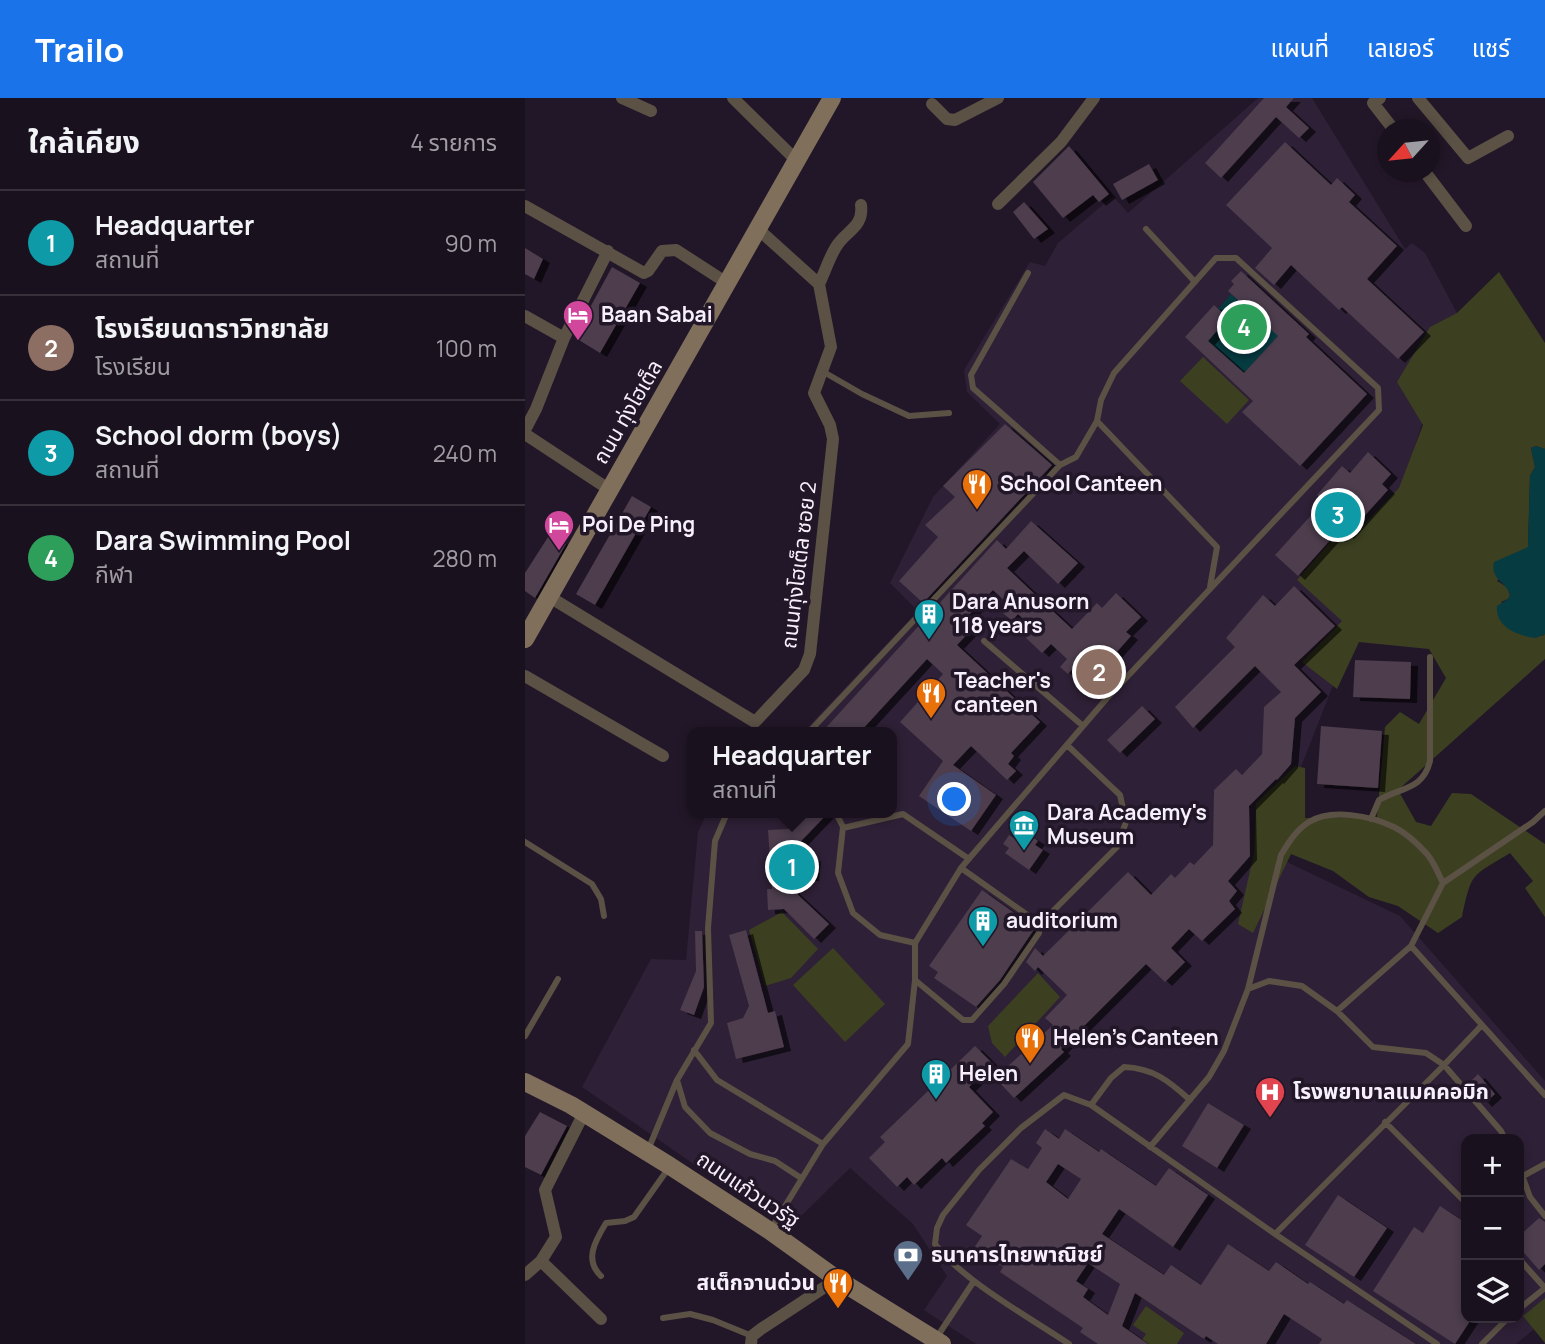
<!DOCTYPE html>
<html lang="th">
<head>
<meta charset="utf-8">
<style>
	:root { --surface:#1a111e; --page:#231a27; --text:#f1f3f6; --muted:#9f9da4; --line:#38313c; --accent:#1a73e8 }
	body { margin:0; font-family:Manrope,"Noto Sans Thai",sans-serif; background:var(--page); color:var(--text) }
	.controls { position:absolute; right:21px; bottom:21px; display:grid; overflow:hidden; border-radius:14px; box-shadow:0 4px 10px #0003 }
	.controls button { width:63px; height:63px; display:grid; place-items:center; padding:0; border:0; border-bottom:2px solid var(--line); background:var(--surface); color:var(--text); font:35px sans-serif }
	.compass { position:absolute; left:852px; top:21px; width:63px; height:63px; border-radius:50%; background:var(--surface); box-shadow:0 4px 10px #0003; rotate:243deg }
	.you { position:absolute; left:430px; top:702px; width:24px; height:24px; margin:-18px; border:5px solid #fff; border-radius:50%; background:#1a73e8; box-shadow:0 0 0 10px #1a73e833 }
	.badge { display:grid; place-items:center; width:46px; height:46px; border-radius:50%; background:var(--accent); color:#fff; font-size:23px; font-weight:700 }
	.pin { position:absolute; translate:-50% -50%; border:4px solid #fff; box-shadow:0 2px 7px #0006 }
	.popup { position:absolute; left:162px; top:629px; width:210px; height:91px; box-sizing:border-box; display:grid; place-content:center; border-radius:14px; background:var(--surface); filter:drop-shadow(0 2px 5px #0005); font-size:23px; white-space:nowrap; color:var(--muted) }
	.popup b { font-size:26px; color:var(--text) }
	.popup::after { content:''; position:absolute; left:50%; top:100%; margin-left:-14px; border:14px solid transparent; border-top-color:var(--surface) }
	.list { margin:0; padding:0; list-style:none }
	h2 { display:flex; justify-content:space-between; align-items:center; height:91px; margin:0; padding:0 28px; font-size:30px }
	h2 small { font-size:23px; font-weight:400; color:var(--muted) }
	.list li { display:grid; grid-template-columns:46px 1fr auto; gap:21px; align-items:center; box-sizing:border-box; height:105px; padding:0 28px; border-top:2px solid var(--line) }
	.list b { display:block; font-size:26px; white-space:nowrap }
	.list p { margin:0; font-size:23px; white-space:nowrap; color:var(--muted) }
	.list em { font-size:23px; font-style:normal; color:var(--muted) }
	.icon { flex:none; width:38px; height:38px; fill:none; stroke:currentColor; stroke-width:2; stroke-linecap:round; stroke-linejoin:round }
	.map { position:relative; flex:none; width:1020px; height:1246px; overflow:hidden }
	header { display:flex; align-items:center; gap:42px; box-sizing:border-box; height:98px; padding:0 35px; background:var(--accent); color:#fff }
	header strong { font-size:33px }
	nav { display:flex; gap:38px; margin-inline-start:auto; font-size:24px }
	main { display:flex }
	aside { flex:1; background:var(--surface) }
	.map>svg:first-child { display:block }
</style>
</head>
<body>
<header>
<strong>Trailo</strong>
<nav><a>แผนที่</a><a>เลเยอร์</a><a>แชร์</a></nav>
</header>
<main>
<aside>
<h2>ใกล้เคียง<small>4 รายการ</small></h2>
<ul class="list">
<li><span class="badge" style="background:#0f9aa8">1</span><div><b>Headquarter</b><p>สถานที่</p></div><em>90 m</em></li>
<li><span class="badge" style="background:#8d6e63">2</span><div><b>โรงเรียนดาราวิทยาลัย</b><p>โรงเรียน</p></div><em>100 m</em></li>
<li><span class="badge" style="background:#0f9aa8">3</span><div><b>School dorm (boys)</b><p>สถานที่</p></div><em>240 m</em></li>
<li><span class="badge" style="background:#2e9e5b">4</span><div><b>Dara Swimming Pool</b><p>กีฬา</p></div><em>280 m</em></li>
</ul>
</aside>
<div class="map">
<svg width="1020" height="1246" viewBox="0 0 1020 1246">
	<defs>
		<filter id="shadow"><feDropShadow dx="7" dy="4" stdDeviation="0" flood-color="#0009"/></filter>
	</defs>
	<rect width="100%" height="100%" fill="#221728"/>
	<path fill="#2e2036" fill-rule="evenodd" d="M733 0H787L880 151 887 145 900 155 932 215 840 506 741 758 760 763 875 818 1020 983V1222L991 1246H451L399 1212 422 1178 388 1126 325 1070 263 1131 57 989 126 861 161 862 173 734 182 715H367V634H278L393 513 365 485 408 399 475 326 442 294 439 272 505 164 520 168 533 145 588 98 603 115ZM941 1041H994V1220H941Z"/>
	<path fill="#3c4021" d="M974 174 1020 245V351L1011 348 1006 350 1010 369 1005 378 1003 449 972 483 982 489 985 497 983 501 976 504 1017 538 1020 536V561L873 692 891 724 906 728 927 695 946 696 1020 746V819L1000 790 1008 783 985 755C946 779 947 773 937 819L913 835 873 808 844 799 808 773 766 756 728 835 713 826 729 755 731 705 770 668 780 670V720L852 719 860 629 875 614 894 626 921 580 904 551 834 544 812 591 777 564 817 523 772 482 812 436 822 444 874 390 898 327 872 284 905 229 932 215Z
		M678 259 724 302 702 326 655 283Z
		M257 814 293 851 266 880 240 888 224 832Z
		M308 850 360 906 320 944 268 887Z
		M513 875 535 899 480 959 467 945 463 928Z
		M1020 1200V1245L998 1218Z
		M621 1208 659 1235 652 1246H614L621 1236 608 1227Z"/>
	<path fill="#063b41" d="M706 196 753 238 719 275 683 243 703 220 693 211Z
		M1011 348 1020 351V536L1011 540C993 538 970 529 972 508L983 501 985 497C981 483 965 482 969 464L1003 449 1005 378 1010 369 1006 350Z"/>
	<path fill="#4d3c4d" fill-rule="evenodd" filter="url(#shadow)" d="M739 0H769L761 9 784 30 774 40 751 19 696 80 680 65Z
		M760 44 806 87 812 80 830 97 824 104 872 148 842 181 899 234 873 261 817 209 814 212 766 167 749 187 730 170 747 150 701 107Z
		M544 48 584 96 574 104 568 97 538 120 508 84Z
		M624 66 633 82 597 102 588 86Z
		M499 104 523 131 509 141 488 114Z
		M0 150 18 161 9 181 0 176Z
		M87 169 115 185 75 255 49 239Z
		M716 173 784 236 781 239 842 296 775 368 717 314 728 303 660 239 689 207 703 220 683 243 719 275 753 238 703 193 709 186 706 183Z
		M480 326 527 367 398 505 374 483 413 439 400 427 430 399 418 388Z
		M843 354 866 376 857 386 863 392 822 437 815 431 773 478 750 457 799 403 792 397 817 368 825 375Z
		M107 398 126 409 70 507 51 496Z
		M506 423 553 465 533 486 499 453 482 470 547 531 572 505 577 510 591 495 616 519 601 534 606 538 566 583 550 568 543 576 535 569 542 561 526 546 517 555 501 540 509 531 493 516 487 523 478 515 485 508 468 492 443 518 452 526 432 547 515 624 486 655 489 658 483 666 491 673 482 682 446 648 428 667 471 697 446 733 394 698 418 663 375 624 418 576 402 561 335 634H297L472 442 481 451Z
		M25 436 41 446 10 500 0 493V475Z
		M769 488 810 528 769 567 796 594 770 620 766 666 752 682 751 681 724 708 725 758 703 783 712 793 704 803 710 811 677 843 664 831 646 850 660 864 640 884 621 866 536 951 539 954 489 1000 470 980 528 927 520 920 542 897 513 869 510 873 501 864 510 850 518 858 603 774 626 797 646 776 650 780 665 764 669 767 688 747 689 692 711 671 717 677 737 656 739 609 756 594 730 568 668 630 650 609 710 549 701 540 738 497 750 508Z
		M830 562 886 564 885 601 828 599Z
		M617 608 630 621 595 655 582 642Z
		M796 628 857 633 853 690 792 686Z
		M279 715H303L261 759H289L287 779 253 778 304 826 289 841 259 811 243 812 242 791H247L243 732 263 731Z
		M493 736 501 741 504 737 513 743 510 747 518 752 504 772 480 755 484 750 478 746 484 737 490 741Z
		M457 792 509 829 508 833 475 882 451 909 409 880 413 874 404 868Z
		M221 832 243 915 250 913 259 949 211 961 202 925 218 920 224 908 204 837Z
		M170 833H177L179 889 169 917 155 912 171 873Z
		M450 948 468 966 444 989 468 1014 457 1025 460 1028 421 1065 417 1060 389 1087 382 1079 372 1089 344 1060 360 1044 355 1039Z
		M953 976 970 996 960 1005 943 986Z
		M683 1005 719 1027 692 1070 657 1048Z
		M15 1014 42 1028 16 1077 0 1069V1038Z
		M520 1031 534 1041 540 1031 574 1054 576 1051 631 1088 644 1070 683 1097 648 1149 594 1111 577 1136 639 1177 646 1167 676 1187 703 1146 744 1173 751 1164 783 1186 785 1184 819 1206 822 1202 891 1246H794L797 1241 759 1216 741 1246H693L681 1238 679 1241 610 1195 597 1228 623 1246H573L555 1234 558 1230 475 1174 478 1169 449 1150 457 1138 441 1127 486 1061 503 1071 517 1050 511 1045ZM533 1066 556 1081 543 1101 521 1084ZM563 1165 595 1186 583 1217 558 1199 563 1191 551 1183Z
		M813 1097 862 1130 829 1179 780 1147Z
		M915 1108 941 1125V1220H947L930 1246 848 1193 889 1129 898 1135Z
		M1014 1120 1020 1124V1166L1014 1172 994 1149V1138Z"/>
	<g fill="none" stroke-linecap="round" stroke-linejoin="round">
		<path stroke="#5b5145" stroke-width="6" d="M621 131 670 184
			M503 175 446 277 448 290 535 367
			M297 273 337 296 384 318 424 315
			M572 323 692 449 685 489
			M459 543 558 628
			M202 715 190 743 183 830 186 925 152 982 160 1009 185 1035 225 1056 250 1063 276 1080
			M311 715 318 729 313 775 328 815 355 837 390 845
			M846 721 854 702C876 689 898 692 905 663V559
			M318 730 378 716 444 761
			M0 744 67 786 76 801 79 818
			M515 826 592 749 601 724 595 697 542 647
			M886 848 1020 997
			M390 882 438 922H447L479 886 514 835 515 826 436 770
			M723 891 756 757C764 744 771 732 784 724 806 710 846 718 869 729 881 735 893 746 902 756 909 764 913 775 918 785
			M812 913 886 848 918 785 1008 724 1020 713
			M0 938 33 881
			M169 952 192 982 298 1046
			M566 1007 586 980 599 969C628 970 644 983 665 1002
			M860 1024 941 1105
			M625 1049 684 979 699 953 723 891 744 883 777 888 812 913 848 949 901 955 919 967 976 1033 980 1041
			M123 1052 152 982
			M994 1069 1005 1099 1020 1118
			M998 1078 1020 1066
			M246 1131 298 1046 383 946 390 882V845L436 770 583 599 854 312 853 290 711 160H691L589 275 576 302 572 323 551 359 535 367 284 634
			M750 1136 919 967 957 927
			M994 1161 1020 1190 994 1211
			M76 1178C59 1162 70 1143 81 1125L100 1123 109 1119 143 1071
			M138 1220 165 1216 188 1222 227 1238
			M412 1239 449 1183
			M544 1246C504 1219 438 1183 410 1146L412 1130 418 1117 454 1072 496 1030 539 997 566 1007 750 1136 912 1246
			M957 1246 983 1220"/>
		<path stroke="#5b5145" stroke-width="12" d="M97 0 126 13
			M208 0 271 62
			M855 0 848 5 869 32
			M893 0 943 60 983 38
			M407 6 422 21 430 22 473 0
			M900 74 941 128
			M473 106 536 44 569 0
			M0 108 119 175 123 173 137 153 151 152 202 185
			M294 186C300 174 304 160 311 149 320 133 339 130 336 107
			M0 218 39 240
			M0 332 11 311 39 240 83 153
			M0 336 85 392
			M23 498 230 624 279 572 285 556 308 341 305 327 289 295 306 249 294 186 233 131
			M0 578 138 658
			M16 1163 76 1221
			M0 1177 16 1163 31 1139 20 1092 59 1015
			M226 1246 227 1238 236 1231 312 1181"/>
		<path stroke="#7f6f5b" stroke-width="18" d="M0 541 307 0
			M0 984 46 1007 145 1068 245 1133 312 1181 417 1246"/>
	</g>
	<defs>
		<g id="hotel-pin" transform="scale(1.575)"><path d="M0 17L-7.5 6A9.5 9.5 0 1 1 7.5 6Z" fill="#d1479c" stroke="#221728"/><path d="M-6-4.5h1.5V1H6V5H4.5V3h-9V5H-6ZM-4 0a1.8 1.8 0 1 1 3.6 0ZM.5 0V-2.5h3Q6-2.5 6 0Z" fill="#fff"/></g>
		<g id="restaurant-pin" transform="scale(1.575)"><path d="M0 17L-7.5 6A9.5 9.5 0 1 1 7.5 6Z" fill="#e8710a" stroke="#221728"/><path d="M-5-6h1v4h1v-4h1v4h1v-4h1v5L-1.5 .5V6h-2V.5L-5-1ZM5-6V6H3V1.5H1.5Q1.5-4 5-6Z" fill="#fff"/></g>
		<g id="building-pin" transform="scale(1.575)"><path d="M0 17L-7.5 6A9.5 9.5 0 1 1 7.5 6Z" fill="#0f9aa8" stroke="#221728"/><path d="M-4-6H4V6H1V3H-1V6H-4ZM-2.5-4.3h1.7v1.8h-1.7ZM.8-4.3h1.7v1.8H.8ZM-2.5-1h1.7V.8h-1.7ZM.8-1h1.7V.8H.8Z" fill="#fff"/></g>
		<g id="museum-pin" transform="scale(1.575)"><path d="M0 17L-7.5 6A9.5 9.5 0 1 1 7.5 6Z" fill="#0f9aa8" stroke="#221728"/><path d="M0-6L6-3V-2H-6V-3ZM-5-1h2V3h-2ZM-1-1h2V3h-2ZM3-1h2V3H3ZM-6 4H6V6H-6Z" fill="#fff"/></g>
		<g id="hospital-pin" transform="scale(1.575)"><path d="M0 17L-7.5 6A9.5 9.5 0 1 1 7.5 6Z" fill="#e0444e" stroke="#221728"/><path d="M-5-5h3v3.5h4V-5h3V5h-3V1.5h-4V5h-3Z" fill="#fff"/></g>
		<g id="bank-pin" transform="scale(1.575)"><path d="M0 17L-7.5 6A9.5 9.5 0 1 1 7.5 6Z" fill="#5c6f8a" stroke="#221728"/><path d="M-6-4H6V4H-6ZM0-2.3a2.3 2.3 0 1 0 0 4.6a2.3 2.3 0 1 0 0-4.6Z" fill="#fff"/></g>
	</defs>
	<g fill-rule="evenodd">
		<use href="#hotel-pin" x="53" y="217"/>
		<use href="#restaurant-pin" x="452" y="386"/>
		<use href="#hotel-pin" x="34" y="427"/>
		<use href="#building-pin" x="404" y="516"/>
		<use href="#restaurant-pin" x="406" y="595"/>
		<use href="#museum-pin" x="499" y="727"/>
		<use href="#building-pin" x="458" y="823"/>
		<use href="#restaurant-pin" x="505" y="940"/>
		<use href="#building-pin" x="411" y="976"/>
		<use href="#hospital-pin" x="745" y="994"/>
		<use href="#bank-pin" x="383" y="1157"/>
		<use href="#restaurant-pin" x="313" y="1185"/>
	</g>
	<g text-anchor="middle" stroke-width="7" stroke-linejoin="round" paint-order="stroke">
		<g font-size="21" font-weight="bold" fill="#f7f0fc" stroke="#221728" text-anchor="start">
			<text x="76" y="224">Baan Sabai</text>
			<text x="475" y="393">School Canteen</text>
			<text x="57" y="434">Poi De Ping</text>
			<text x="427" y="511">Dara Anusorn<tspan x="427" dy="24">118 years</tspan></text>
			<text x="429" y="590">Teacher's<tspan x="429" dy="24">canteen</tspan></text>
			<text x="522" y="722">Dara Academy's<tspan x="522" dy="24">Museum</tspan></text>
			<text x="481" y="830">auditorium</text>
			<text x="528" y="947">Helen's Canteen</text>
			<text x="434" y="983">Helen</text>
			<text x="768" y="1001">โรงพยาบาลแมคคอมิก</text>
			<text x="406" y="1164">ธนาคารไทยพาณิชย์</text>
			<text x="290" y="1192" text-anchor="end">สเต็กจานด่วน</text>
		</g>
		<g font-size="21" fill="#f7f0fc" stroke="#221728">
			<text transform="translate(103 314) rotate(-60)" y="7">ถนน ทุ่งโฮเต็ล</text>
			<text transform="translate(274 467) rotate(-83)" y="7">ถนนทุ่งโฮเต็ล ซอย 2</text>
			<text transform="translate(223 1092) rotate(34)" y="7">ถนนแก้วนวรัฐ</text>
		</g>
	</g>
</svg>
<div class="controls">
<button>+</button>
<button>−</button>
<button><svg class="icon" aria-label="layers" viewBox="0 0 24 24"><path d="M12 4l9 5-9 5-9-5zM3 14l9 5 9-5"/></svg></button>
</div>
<svg class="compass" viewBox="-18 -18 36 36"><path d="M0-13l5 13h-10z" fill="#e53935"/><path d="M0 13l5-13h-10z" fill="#9f9da4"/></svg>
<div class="you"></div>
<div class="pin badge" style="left:267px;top:769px;background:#0f9aa8">1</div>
<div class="popup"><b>Headquarter</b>สถานที่</div>
<div class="pin badge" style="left:574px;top:574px;background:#8d6e63">2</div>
<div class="pin badge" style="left:813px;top:417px;background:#0f9aa8">3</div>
<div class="pin badge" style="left:719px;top:229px;background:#2e9e5b">4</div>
</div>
</main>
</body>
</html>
